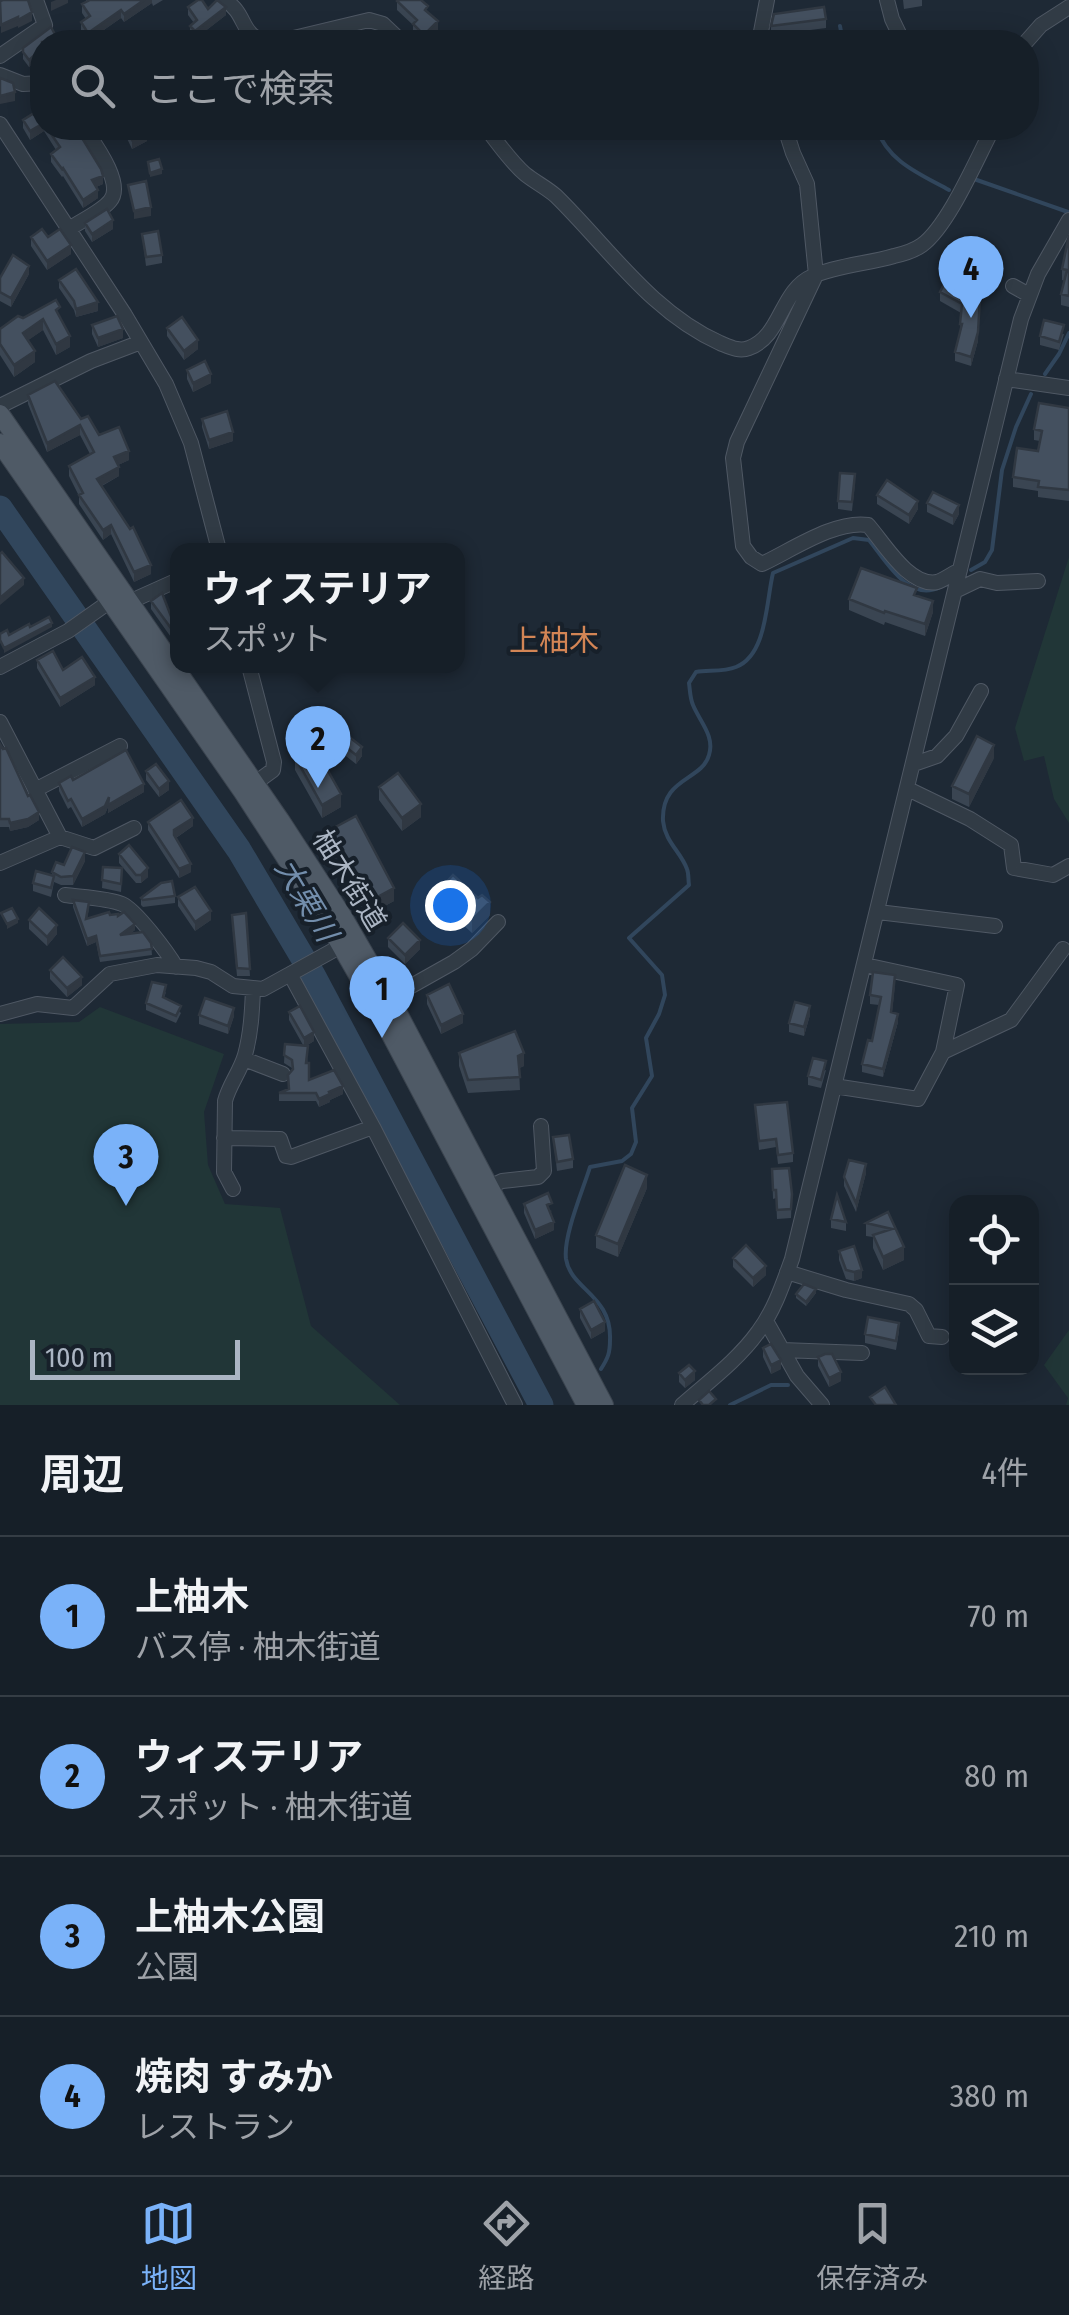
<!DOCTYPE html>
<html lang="ja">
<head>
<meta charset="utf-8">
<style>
	:root { --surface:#161f28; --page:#1f2730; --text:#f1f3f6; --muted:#9ea2a8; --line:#353d45; --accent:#7ab2f9 }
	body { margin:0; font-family:"Fira Sans Condensed","Noto Sans JP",sans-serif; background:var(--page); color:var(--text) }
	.controls { position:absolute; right:30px; bottom:30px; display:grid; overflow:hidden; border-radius:20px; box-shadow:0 5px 25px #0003 }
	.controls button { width:90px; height:90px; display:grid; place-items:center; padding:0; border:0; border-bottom:2px solid var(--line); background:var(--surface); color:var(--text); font:50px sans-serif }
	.scale { position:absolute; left:30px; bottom:25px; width:210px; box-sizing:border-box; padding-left:10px; border:5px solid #abb5c3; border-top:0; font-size:28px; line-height:35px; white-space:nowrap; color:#abb5c3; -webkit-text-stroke:8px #17202a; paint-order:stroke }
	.you { position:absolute; left:450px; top:905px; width:35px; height:35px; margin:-25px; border:8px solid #fff; border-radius:50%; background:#1a73e8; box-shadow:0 0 0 15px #1a73e833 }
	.badge { display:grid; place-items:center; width:65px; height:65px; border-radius:50%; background:var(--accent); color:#111; font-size:32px; font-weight:700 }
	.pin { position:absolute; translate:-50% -82px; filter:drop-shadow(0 2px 5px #0008) }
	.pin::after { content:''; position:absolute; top:52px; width:35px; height:30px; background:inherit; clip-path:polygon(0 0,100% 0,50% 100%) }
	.popup { position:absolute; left:170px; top:543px; width:295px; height:130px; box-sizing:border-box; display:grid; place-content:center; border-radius:20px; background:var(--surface); filter:drop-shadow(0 2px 8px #0005); font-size:32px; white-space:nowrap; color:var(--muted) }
	.popup b { font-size:38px; color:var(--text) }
	.popup::after { content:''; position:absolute; left:50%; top:100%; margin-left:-20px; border:20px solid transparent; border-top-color:var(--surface) }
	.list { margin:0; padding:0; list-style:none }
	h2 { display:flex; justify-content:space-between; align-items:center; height:130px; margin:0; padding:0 40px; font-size:42px }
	h2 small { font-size:32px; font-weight:400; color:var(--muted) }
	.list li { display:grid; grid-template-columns:65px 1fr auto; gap:30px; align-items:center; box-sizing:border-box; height:160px; padding:0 40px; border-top:2px solid var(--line) }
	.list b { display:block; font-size:38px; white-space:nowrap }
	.list p { margin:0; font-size:32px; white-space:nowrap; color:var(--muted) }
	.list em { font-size:32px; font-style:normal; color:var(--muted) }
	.icon { flex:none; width:55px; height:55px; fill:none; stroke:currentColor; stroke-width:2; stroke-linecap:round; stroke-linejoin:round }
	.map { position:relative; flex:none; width:1069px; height:1405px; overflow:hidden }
	.search { position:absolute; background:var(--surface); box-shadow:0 5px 25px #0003; left:30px; right:30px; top:30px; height:110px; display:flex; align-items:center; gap:25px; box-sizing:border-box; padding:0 35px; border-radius:40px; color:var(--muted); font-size:38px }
	.sheet { height:770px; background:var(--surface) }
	nav { display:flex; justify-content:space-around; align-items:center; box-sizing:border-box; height:140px; border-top:2px solid var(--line); background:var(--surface); font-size:28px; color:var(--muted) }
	nav a { display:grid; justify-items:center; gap:5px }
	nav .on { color:var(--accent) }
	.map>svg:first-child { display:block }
</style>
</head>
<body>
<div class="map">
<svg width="1069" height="1405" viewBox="0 0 1069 1405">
	<rect width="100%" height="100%" fill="#1e2935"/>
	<path fill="#213637" d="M1069 557V823L1054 799 1044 756 1024 761 1015 728Z
		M100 1007 224 1054 204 1112 208 1165 225 1204 280 1208 311 1326 400 1405H0V1024L79 1022Z
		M1069 1330V1405H1066L1068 1398 1044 1365Z"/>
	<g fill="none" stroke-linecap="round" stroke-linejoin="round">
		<path stroke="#31465c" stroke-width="4" d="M840 26 843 42
			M876 128C889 162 918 173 949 190
			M972 182 974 179 1068 212
			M1045 374 1059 354 1069 333
			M971 570 985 562 992 550 1002 470 1016 427 1031 394
			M601 1369C608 1358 610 1353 610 1340 612 1295 571 1290 566 1259 563 1236 583 1190 590 1167L622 1161 631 1154 636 1142 632 1108 652 1076 646 1038 659 1014 665 995 662 975 629 938 689 885C688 879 689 874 687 869 681 852 665 842 663 821 661 777 702 781 709 755 715 736 700 722 693 705 690 698 690 690 689 683L696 672C708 670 724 672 736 667 767 655 766 602 773 573L853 538 869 540C886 561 909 603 940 587
			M730 1405 771 1385H788"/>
		<path stroke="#31465c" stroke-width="25" d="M0 508 239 850 313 975 541 1405"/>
		<g stroke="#4f5864" stroke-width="16">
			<path id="minor" d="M224 0C251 15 236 41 277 42L369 20 383 24 402 42
				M887 0 892 19 903 42
				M762 42 760 37 767 0
				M1026 42 1041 25 1069 7
				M0 56 45 25 36 0
				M0 75 23 84 42 83
				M0 124 125 315 166 384 191 443 219 550
				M486 128C499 144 510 161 525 174 535 182 547 188 556 196 609 248 651 312 720 343 730 347 739 352 749 348 782 336 780 290 813 276 839 265 867 264 894 256 903 254 915 250 922 245 949 225 977 158 993 128
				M785 128 793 153 807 184 816 275 737 442 733 458 743 546 751 557 762 564C792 550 835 520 868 525 884 543 909 587 937 582 944 580 953 573 960 570
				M69 229C82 220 101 212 110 201 125 184 94 143 84 128
				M1013 286 1029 295
				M1006 379 1069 388
				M0 406 91 361 141 342
				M955 591 980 579 997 583 1038 581
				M129 602 178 580
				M0 667 68 631 109 602
				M0 722 60 837 94 848 134 828
				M914 764 937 756 956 736 981 691
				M247 789 273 770 274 762 249 666
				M908 789 970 819 1011 845 1014 868 1053 875 1069 866
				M35 790 120 746
				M0 863 60 837
				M65 895C80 897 108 898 122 904 136 910 168 953 176 967
				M878 912 995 926
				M865 965 957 985 943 1052
				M290 974 373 1127 515 1405
				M390 998 454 962 472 949 498 922
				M0 1014 37 1004 73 1008 110 974 157 965 196 968 211 972 233 986 263 989 341 946
				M244 1059 283 1074
				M834 1086 918 1099 943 1052 1011 1020 1063 949
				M224 1138 280 1139 286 1156 291 1157 373 1127
				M489 1187 502 1181 538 1177 544 1171 541 1126
				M233 1189 224 1172 225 1101C229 1085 240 1072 245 1055 251 1033 252 1012 253 990
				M787 1272 846 1290 909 1304 916 1310 929 1336 942 1337
				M766 1321 797 1376 822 1405
				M782 1350 862 1353
				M682 1405C708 1382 738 1360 758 1332 774 1311 783 1284 792 1259L1021 319 1038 274 1069 220"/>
		</g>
		<g stroke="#3b444f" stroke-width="20">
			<path id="major" d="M0 414 280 820 343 917 390 998 604 1405
				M0 443 243 792 328 923 379 1012 586 1405"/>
		</g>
		<use href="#minor" stroke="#313b45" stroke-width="14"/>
		<use href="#major" stroke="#4f5a66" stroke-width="18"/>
	</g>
	<path fill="#3a4552" d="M86 0H163L153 6 152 3 124 22 121 18 88 41 81 31V22L86 19 82 13V4L86 2Z
		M903 0H922V6L904 9Z
		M397 1 428 12 438 30 426 42H423L413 33V25L397 10Z
		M188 7 208 9 226 15 195 39 190 34V26L194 23 188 15Z
		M826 19V28L771 35V26Z
		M51 27 59 42H42V56L29 67 23 59V48Z
		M42 86V128H76L103 184 96 187 98 198 83 208 63 176 62 177 51 162V154L56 150 44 131 30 140 23 128V120L38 110 32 101V92Z
		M122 128H145L147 141 132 149Z
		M942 128H963L960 140 942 135Z
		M85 223 113 229 92 242 85 231Z
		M142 234 162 255V263L146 266Z
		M1069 235V307L1061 305V294L1065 281 1062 280V269Z
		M31 237 71 254 47 270 31 246Z
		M29 274 11 307 0 301V278Z
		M59 280 98 311 76 317 74 310 59 288Z
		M962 288 958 295 978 341 971 366 955 361V352L960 331 961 313 940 301V292Z
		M23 318H60L70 347 56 355 43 330 28 340 35 362 14 377 0 355V329Z
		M92 325 123 338 98 347 92 334Z
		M167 328 198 349 184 360 167 336Z
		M1064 334 1059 350 1040 345V336Z
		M187 370 211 383 193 392 187 379Z
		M28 395 81 419 129 460 118 465 119 476 102 486 151 574 134 582 111 534 103 540 79 504V496L69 476V466L90 454 80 435 47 452 28 404Z
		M1069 408V501L1038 497V491L1013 487V477L1038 451 1040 441 1034 440V429Z
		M202 419 233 441 209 449 202 427Z
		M855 483 852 511 838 509V501Z
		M877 495 918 509 909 524 877 504Z
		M927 503 959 514 953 525 927 512Z
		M162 593 176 638 173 640 151 609V601Z
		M917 596 933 612 925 636 885 622 884 625 849 610V599Z
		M37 660 63 670 95 685 60 707 37 668Z
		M318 725 362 756 356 764 318 734Z
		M0 744 39 820 28 827 10 831 9 827H0Z
		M295 757 341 807 322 818 295 770Z
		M994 758 969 807 952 799V786Z
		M146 771 169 790 159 797 146 780Z
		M73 780 144 792 108 813V807L105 814 82 827 71 807 68 809 59 791V783Z
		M379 787 421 817 402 831 379 800Z
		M148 822 193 826 176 838 191 872 179 878 148 830Z
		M330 830 394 901 368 915 330 843Z
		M119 854 148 877 141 883H136L119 863Z
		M85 861 73 885H61L54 882 51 897 33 891V883L52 875V872L64 865Z
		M103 867 122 877 121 892 102 888Z
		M439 890 478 898 490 915 472 933 439 903Z
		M175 896V903L143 907 141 905V898Z
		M178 897 211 920 195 931 178 906Z
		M73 900 89 908 87 919 110 915 118 916 135 930 130 934 151 943 152 955 100 962 96 942 87 946 73 907Z
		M246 913 250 976H237L232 922V915Z
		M29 920 57 934 47 946 29 929Z
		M388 938 420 949 405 964 388 947Z
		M50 970 82 985 67 997 50 979Z
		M895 984 892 1012 898 1022 883 1077 862 1072V1064L872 1041 879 1005 870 1004V995Z
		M166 992 164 998 181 1013 176 1023 146 1010V1003Z
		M427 995 463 1023 441 1034 427 1004Z
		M289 1012 314 1041 306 1046 309 1080 343 1094 330 1100V1102L319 1107 316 1101H279V1093L288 1089 292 1070V1068L284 1063 285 1044 303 1045 289 1020Z
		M199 1015 234 1016 228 1034 199 1024Z
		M810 1015 804 1036 789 1032V1023Z
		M459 1053 524 1066 519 1068 520 1090 468 1093 459 1066Z
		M826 1070 821 1088 808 1085V1076Z
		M755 1105 793 1153V1162L778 1164 776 1147 759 1150Z
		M553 1137 573 1159V1168L557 1171Z
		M772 1169 792 1194 791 1218 777 1219 776 1198 773 1199Z
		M866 1173 856 1212 844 1186V1177Z
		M647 1188 618 1257 596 1248V1235Z
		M524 1204 552 1211 550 1212 554 1230 535 1239 524 1213Z
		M888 1212 904 1260 883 1270 873 1248V1237L866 1236V1223Z
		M831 1219 846 1222V1231L831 1228Z
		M839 1251 862 1278 854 1281 846 1279 839 1260Z
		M733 1258 766 1275 753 1287 733 1267Z
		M816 1293 806 1306 796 1298V1294Z
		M580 1309 605 1331 591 1339 580 1318Z
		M899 1331 896 1350 865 1343V1334Z
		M763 1348 781 1369 771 1374 763 1357Z
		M818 1357 841 1381 829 1387 818 1366Z
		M679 1373 695 1380 685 1388 679 1382Z"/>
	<path fill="#303842" d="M56 0H68V3L51 11V2Z
		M144 0H152V3L124 22V14Z
		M226 7V15L195 39V31Z
		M121 10V18L88 41V33Z
		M32 12V21L18 28V20Z
		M18 17V26L1 33V25Z
		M438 21V30L424 42V35Z
		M42 49V56L29 67V60Z
		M15 92V101L0 104V96Z
		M42 124 44 131 30 140V131Z
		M147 132V141L132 149V140Z
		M162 169V174L150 177V173Z
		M103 176V184L92 189V180Z
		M98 190V198L83 208V200Z
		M151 207V216L134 219V211Z
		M113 220V229L92 242V234Z
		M71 245V254L47 270V261Z
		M29 266V274L11 307V298Z
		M962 279V288L955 300 954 294Z
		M98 302V311L76 317V309Z
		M980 306 978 341 971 366V357Z
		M43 319V330L23 344V333Z
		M123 329V338L98 347V338Z
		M70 336V347L56 355V344Z
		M198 340V349L184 360V351Z
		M35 351V362L14 377V365Z
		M211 374V383L193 392V383Z
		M80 425V435L47 452V443Z
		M233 432V441L209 449V440Z
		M129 451V460L114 467V457Z
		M119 467V476L97 488V479Z
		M918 501V509L909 524V515Z
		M959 505V514L953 525V516Z
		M111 525V534L103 540V530Z
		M151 565V574L134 582V572Z
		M24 578V585L0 605V598Z
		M933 601V612L925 636V624Z
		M52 623V627L4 653V648Z
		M95 677V685L60 707V698Z
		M994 745V758L969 807V794Z
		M362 747V756L356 764V755Z
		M169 781V790L159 797V789Z
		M144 784V792L108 813V807L105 814 82 827V819L109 797Z
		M341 794V807L322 818V805Z
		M421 804V817L402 831V818Z
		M39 812V820L28 827 10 831V823Z
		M193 818V826L174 839V830Z
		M85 852V861L73 885V876Z
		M191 864V872L179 878V869Z
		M148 868V877L141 883V875Z
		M394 888V901L368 915V902Z
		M490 902V915L472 933V920Z
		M211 911V920L195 931V922Z
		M18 919V923L7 929V924Z
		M135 924V930L120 941V935Z
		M57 925V934L47 946V937Z
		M96 936V942L87 946V939Z
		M420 940V949L405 964V955Z
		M82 977V985L67 997V988Z
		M810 1006V1015L804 1036V1027Z
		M234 1008V1016L228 1034V1026Z
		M463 1014V1023L441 1034V1025Z
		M898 1014V1022L883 1077V1069Z
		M314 1032V1041L304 1047V1038Z
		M524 1053V1066L518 1069V1056Z
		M343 1086V1094L330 1100V1102L319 1107V1099L329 1092Z
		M866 1164V1173L856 1212V1203Z
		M647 1175V1188L618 1257V1244Z
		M554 1222V1230L535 1239V1230Z
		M904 1247V1260L883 1270V1257Z
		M766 1266V1275L753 1287V1278Z
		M862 1270V1278L854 1281V1272Z
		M816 1289V1293L806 1306V1302Z
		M605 1322V1331L591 1339V1330Z
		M781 1360V1369L771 1374V1365Z
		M695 1371V1380L685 1388V1380Z
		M841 1372V1381L829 1387V1378Z"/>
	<path fill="#44505f" stroke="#303842" stroke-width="2.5" d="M3 0H28L32 12 18 20V17L1 25 0 1Z
		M90 0H144L124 14 121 10 88 33 81 22 90 16 82 4Z
		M198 0H202L208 9 217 0 226 7 195 31 190 26 197 20 188 7Z
		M398 0H421L428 6 425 10 438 21 424 35 413 24 417 20 397 1Z
		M824 7 826 19 771 26 774 14Z
		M51 27 59 42H42V49L29 60 23 52V48Z
		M0 78 13 83 15 92 0 96Z
		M42 86V124L30 131 23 120 42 108 32 92Z
		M47 128H76L101 169 103 176 92 180 98 190 83 200 63 168 62 169 51 154 60 147Z
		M126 128H145L147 132 132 140Z
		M159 159 162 169 150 173 148 162Z
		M146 181 151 207 134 211 128 185Z
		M107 209 113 220 92 234 85 223Z
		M42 229 48 237 60 229 71 245 47 261 31 237Z
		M158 231 162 255 146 257 142 234Z
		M1069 235V296L1061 294 1067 270 1062 269Z
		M13 255 29 266 11 298 0 292V278Z
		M76 269 98 302 76 309 74 301 59 280Z
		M950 273 962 279 954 294 980 297 978 332 971 357 955 352 962 324H960L962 304 940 292Z
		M56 300 60 307 56 310 70 336 56 344 43 319 23 333 35 351 14 365 0 344V329L18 316 23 318Z
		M117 316 123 329 98 338 92 325Z
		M182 317 198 340 184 351 167 328Z
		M1044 320 1064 325 1059 342 1040 336Z
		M205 361 211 374 193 383 187 370Z
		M55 381 81 419 88 416 99 435 119 427 129 451 114 457 119 467 97 479 130 529 133 527 151 565 134 572 111 525 103 530 79 495 83 493 69 466 94 452 80 425 47 443 28 395Z
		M1039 403 1069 408V490L1038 487 1039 481 1013 477 1017 448 1038 451 1042 431 1034 429Z
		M227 411 233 432 209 440 202 419Z
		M840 473 855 474 852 502 838 501Z
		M887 480 918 501 909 515 877 495Z
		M933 492 959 505 953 516 927 503Z
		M2 552 24 578 0 598V554Z
		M861 568 917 588 914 595 933 601 925 624 885 611 884 613 849 599Z
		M162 593 176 629 173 631 151 601Z
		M49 617 52 623 4 648 0 640V634L7 630 9 635 29 624 30 627Z
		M53 651 63 670 82 657 95 677 60 698 37 660Z
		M324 717 362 747 356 755 318 725Z
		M977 736 994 745 969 794 952 786Z
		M0 744 3 749 6 748 28 796 30 795 39 812 28 819 10 823 9 819H0Z
		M314 746 341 794 322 805 295 757Z
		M126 750 144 784 108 805 109 797 105 806 82 819 71 799 68 801 59 783 71 776 73 780Z
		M156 764 169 781 159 789 146 771Z
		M398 773 421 804 402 818 379 787Z
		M181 800 193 818 174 830V835L191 864 179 869 148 822Z
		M356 816 394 888 368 902 330 830Z
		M129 845 148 868 141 875H136L119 854Z
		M72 847 85 852 73 876 61 877 52 872 56 862 64 865Z
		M103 867 122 868 121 884 102 880Z
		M36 871 54 876 51 888 33 883Z
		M453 875 478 898 482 895 490 902 472 920 439 890Z
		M172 881 175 896 143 900 141 898 161 883Z
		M195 887 211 911 195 922 178 897Z
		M73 900 89 902 86 919 109 912 110 915 118 914V916L124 912 135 924 120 935 143 932 151 943 152 949 100 956 96 936 87 939Z
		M12 908 18 919 7 924 1 913Z
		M39 908 57 925 47 937 29 920Z
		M246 913 250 969 237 968 232 915Z
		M403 923 420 940 405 955 388 938Z
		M63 957 82 977 67 988 50 970Z
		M873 972 895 975 891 1012 898 1014 883 1069 862 1064 868 1040 872 1041 881 997 870 995Z
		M152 982 166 985 163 997 181 1006 176 1016 146 1003Z
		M449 984 463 1014 441 1025 427 995Z
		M205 998 234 1008 228 1026 199 1015Z
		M795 1002 810 1006 804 1027 789 1023Z
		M300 1006 314 1032 304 1038 289 1012Z
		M515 1031 524 1053 518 1056 520 1077 468 1080 459 1053Z
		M285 1044 308 1046 306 1063H309V1080L334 1070 343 1086 329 1092 330 1094 319 1099 316 1093H279L289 1089 288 1075 293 1069 292 1060 284 1055Z
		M813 1058 826 1061 821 1080 808 1076Z
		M787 1102 793 1153 778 1155 776 1139 759 1141 755 1105Z
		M569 1135 573 1159 557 1162 553 1137Z
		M849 1160 866 1164 856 1203 844 1177Z
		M625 1165 647 1175 618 1244 596 1235Z
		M789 1168 792 1194 791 1209 777 1210 776 1190H773L772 1169Z
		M548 1193 552 1203 547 1205 554 1222 535 1230 524 1204Z
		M837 1195 846 1222 831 1219Z
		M888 1212 904 1247 883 1257 873 1235 892 1229 866 1223Z
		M746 1245 766 1266 753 1278 733 1258Z
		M854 1246 862 1270 854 1272 846 1270 839 1251Z
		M804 1284 816 1289 806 1302 796 1294Z
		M594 1301 605 1322 591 1330 580 1309Z
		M868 1317 899 1323 896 1341 865 1334Z
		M771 1344 781 1360 771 1365 763 1348Z
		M825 1354H832L841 1372 829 1378 818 1357Z
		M689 1365 695 1371 685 1380 679 1373Z
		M885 1387 896 1405H876L870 1397Z
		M709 1391 716 1399 709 1405H703L699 1400Z"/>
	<g text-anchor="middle" stroke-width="8" stroke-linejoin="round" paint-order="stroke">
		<g font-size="28" fill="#abb5c3" stroke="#17202a">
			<text transform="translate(350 880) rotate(58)" y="10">柚木街道</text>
		</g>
		<g font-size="30" fill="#d38555" stroke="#17202a">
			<text x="554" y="651">上柚木</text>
		</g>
		<g font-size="30" font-style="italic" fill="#738eac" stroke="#17202a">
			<text transform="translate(306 900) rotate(59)" y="10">大栗川</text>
		</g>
	</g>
</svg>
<div class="controls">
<button><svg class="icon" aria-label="locate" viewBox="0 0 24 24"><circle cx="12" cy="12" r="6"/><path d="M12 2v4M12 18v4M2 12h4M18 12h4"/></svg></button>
<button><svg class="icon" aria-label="layers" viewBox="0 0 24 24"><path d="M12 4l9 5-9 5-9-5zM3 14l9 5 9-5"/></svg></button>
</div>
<div class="scale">100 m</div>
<div class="you"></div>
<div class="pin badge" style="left:382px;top:1038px">1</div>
<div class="pin badge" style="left:318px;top:788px">2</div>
<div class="popup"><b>ウィステリア</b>スポット</div>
<div class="pin badge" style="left:126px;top:1206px">3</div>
<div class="pin badge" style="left:971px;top:318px">4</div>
<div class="search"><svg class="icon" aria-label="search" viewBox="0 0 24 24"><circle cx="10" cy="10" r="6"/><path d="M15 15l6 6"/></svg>ここで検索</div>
</div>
<section class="sheet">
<h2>周辺<small>4件</small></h2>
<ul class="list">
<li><span class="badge">1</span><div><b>上柚木</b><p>バス停 · 柚木街道</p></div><em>70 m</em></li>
<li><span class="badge">2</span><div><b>ウィステリア</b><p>スポット · 柚木街道</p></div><em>80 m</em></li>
<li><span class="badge">3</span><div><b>上柚木公園</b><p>公園</p></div><em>210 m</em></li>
<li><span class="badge">4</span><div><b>焼肉 すみか</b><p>レストラン</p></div><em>380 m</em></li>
</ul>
</section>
<nav>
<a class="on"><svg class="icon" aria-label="map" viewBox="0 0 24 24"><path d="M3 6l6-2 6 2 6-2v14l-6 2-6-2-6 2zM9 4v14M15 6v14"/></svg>地図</a>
<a><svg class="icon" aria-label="directions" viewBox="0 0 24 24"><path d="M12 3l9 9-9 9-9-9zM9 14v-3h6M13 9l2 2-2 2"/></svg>経路</a>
<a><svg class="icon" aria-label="saved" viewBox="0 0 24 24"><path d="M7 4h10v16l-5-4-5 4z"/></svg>保存済み</a>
</nav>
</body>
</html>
